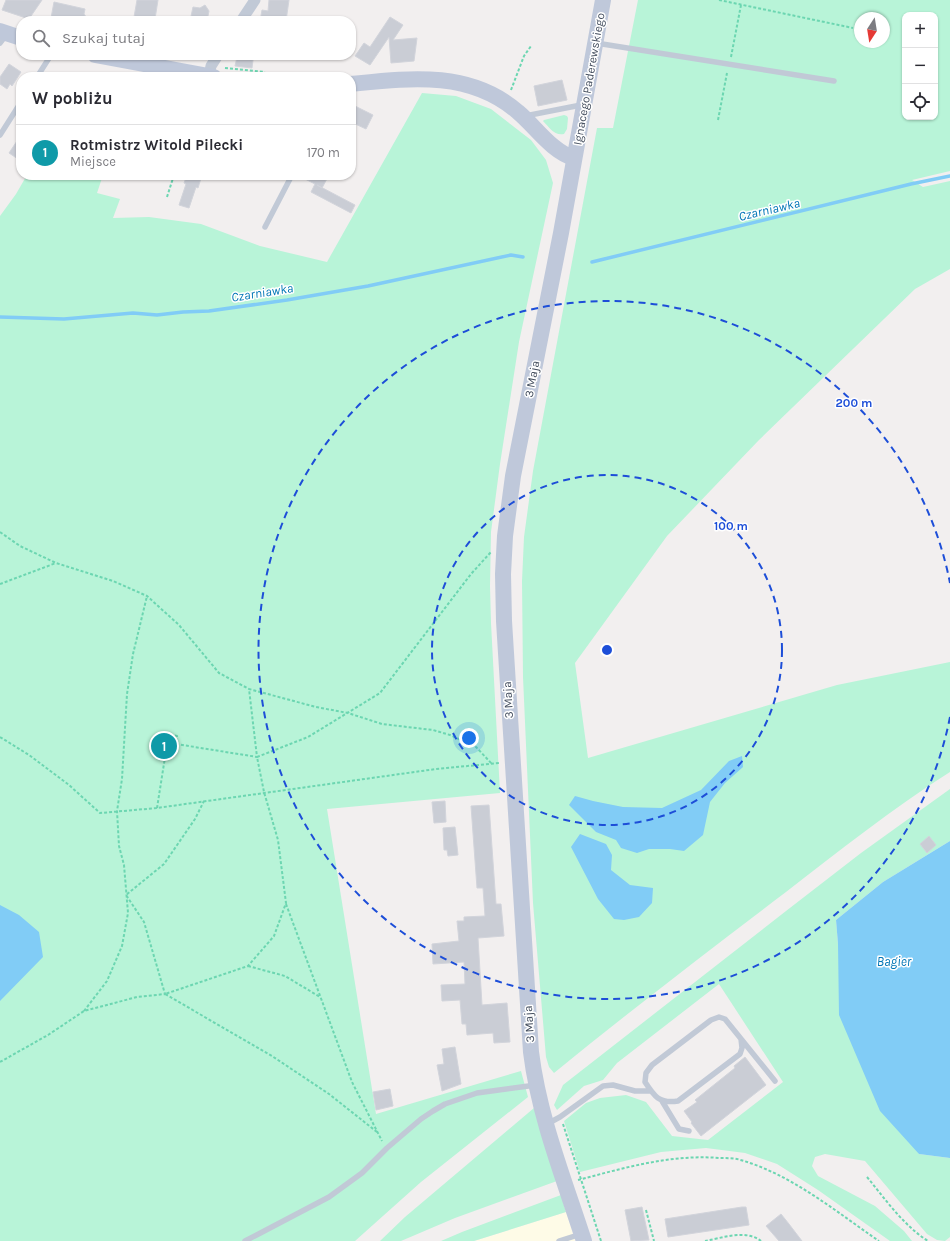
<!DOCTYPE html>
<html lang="pl">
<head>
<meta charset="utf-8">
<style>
	:root { --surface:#fff; --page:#f2f2f3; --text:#2b2b33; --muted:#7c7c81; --line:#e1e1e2; --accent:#0b8043 }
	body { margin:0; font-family:Karla,sans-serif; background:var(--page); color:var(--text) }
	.controls { position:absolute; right:12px; top:12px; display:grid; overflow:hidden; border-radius:8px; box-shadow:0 1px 3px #0004 }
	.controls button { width:36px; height:36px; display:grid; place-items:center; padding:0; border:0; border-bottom:1px solid var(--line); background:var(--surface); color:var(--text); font:20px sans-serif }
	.compass { position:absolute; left:854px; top:12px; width:36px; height:36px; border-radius:50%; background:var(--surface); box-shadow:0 1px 3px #0004; rotate:192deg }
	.you { position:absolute; left:469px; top:738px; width:14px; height:14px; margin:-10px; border:3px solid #fff; border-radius:50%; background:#1a73e8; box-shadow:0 0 0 6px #1a73e833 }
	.badge { display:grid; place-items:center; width:26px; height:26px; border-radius:50%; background:var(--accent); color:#fff; font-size:13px; font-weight:700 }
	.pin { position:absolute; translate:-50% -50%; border:2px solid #fff; box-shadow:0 1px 4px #0006 }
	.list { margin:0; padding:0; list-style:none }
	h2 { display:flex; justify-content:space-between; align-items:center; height:52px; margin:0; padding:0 16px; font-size:17px }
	h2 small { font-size:13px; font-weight:400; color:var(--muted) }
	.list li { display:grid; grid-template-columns:26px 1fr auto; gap:12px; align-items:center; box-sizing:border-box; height:56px; padding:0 16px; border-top:1px solid var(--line) }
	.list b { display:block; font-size:15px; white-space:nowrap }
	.list p { margin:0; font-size:13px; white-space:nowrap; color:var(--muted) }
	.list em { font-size:13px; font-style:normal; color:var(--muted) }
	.icon { flex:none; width:22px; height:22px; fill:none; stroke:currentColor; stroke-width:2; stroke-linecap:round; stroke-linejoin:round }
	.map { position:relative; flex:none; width:950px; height:1241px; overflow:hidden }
	.search { position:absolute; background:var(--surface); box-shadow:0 1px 3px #0004; left:16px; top:16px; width:340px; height:44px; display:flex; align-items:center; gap:10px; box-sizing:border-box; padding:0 14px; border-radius:16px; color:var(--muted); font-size:15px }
	.panel { position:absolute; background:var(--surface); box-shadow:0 1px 3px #0004; left:16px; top:72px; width:340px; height:108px; border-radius:16px }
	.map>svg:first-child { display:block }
</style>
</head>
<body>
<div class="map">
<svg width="950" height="1241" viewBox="0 0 950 1241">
	<rect width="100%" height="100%" fill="#f2efef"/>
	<path fill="#fefbe7" d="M566 1212 575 1241H474Z"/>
	<path fill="#b8f4d8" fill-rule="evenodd" d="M638 0H950V171L912 180 923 187 950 181V269L915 289 759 440 667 536 575 663 588 758 837 685 950 662V772C893 808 839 851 786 892 708 951 630 1011 554 1073L549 1067 546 1057 533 903 523 677 522 581 524 537 533 471 597 128H613ZM905 15H935V117H905ZM860 18H884V42H860Z
		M422 93 456 96 491 109 531 140 546 160 553 183 519 342 500 464 491 532 490 586 491 623 500 793 327 809 376 1114 521 1071 528 1097 421 1182 355 1241H0V216L16 194 27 175H103L97 193 120 199 113 218 149 217 201 224 260 246 327 262Z
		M564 115 567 116 568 118 567 129 564 134C554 136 549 127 543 121L544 120Z
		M950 789V841L883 882 836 920 838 944 919 1154 950 1158V1237L945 1241 937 1240 927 1234 865 1161 825 1154 815 1157 812 1166 818 1176 875 1206 904 1231 912 1241H890L818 1190 777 1164 745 1153 706 1148 661 1152 580 1172 564 1121 586 1103 600 1098 626 1095 646 1102 672 1136 708 1140 783 1082 719 984 617 1063 603 1080 584 1086 557 1110 554 1105 563 1085 786 911 861 853Z
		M534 1108 557 1181 455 1218 401 1241H380L405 1217Z
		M561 1195 566 1212 474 1241H441L462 1232Z"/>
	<path fill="#81ccf6" d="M742 756 743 767 725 783 710 802 703 835 684 851 670 849H649L637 853 621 848 616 840 596 832 569 805 575 796 593 801 623 807 662 808 701 790 729 761Z
		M580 834 606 844 612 855 611 870 630 885 653 888 652 903 639 917 624 920 614 919 598 899 571 847Z
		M950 841V1158L919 1154 880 1111 839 1015 838 944 836 920 883 882Z
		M0 905 19 915 39 932 43 957 0 1001Z"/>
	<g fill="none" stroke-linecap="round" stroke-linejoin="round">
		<path stroke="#81ccf6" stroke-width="3.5" d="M592 262 911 184 950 176
			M0 317 64 319 133 313 157 315 183 312 209 311 287 300 368 286 511 255 523 257"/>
	</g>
	<path fill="#cacdd5" stroke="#d2d4db" d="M6 0H42L29 19 2 10Z
		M137 0H158L155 19 145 17 144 19 134 17Z
		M269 0H289L286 21H260L262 10 268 11Z
		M54 2 85 9 84 14 89 21H57L58 19 51 18Z
		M205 5 209 11 207 21H190L193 7 200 8Z
		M390 17 403 25 393 40 417 38 414 61 391 63 389 37 370 65 355 56 364 43 370 47Z
		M237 57 253 60 252 68 235 66Z
		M9 64 21 72 12 86 10 84 7 89 0 84V77Z
		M562 80 567 100 538 106 534 86Z
		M351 104 373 115 366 129 351 122Z
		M21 135V161L9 153Z
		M187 175H202L198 188 196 187 189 208 179 205 186 184 184 183Z
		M297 175H329L322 188 317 185 355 205 351 213 311 192 315 184Z
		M445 801 446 822 434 823 432 802Z
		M489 805 496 904H501L504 936 478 938 482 1005 507 1003 510 1042 494 1043 493 1033 467 1035 466 1024H462L460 1000 442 1001 441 985 465 984 464 962 433 964 432 944 459 941 457 921H464V917L485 916 483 888H477L471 806Z
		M455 827 458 855 448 856 447 850H444L443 828Z
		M929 836 936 845 927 853 920 844Z
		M455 1047 461 1084 442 1091 437 1065 444 1064 442 1049Z
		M745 1057 766 1085 701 1136 691 1123 692 1122 684 1111 697 1102 695 1100 735 1068 734 1066Z
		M390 1089 393 1106 376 1110 373 1092Z
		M642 1207 649 1240 631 1241 625 1210Z
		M742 1207H746L749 1225 668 1237 665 1219Z
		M781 1214 789 1224 802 1241H779L766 1226Z"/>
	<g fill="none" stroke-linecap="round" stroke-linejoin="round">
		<path stroke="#6cd6b1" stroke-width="2" stroke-dasharray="3 2" stroke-linecap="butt" d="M719 0 853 28
			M731 57 741 5
			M225 68 265 72
			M511 90 524 56 531 46
			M718 120 727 73
			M167 197 174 175
			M0 532 20 546 56 563 113 581 147 596 179 625 219 673 249 689
			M0 584 56 563
			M160 733 177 736 174 752 157 750Z
			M0 737 29 755 69 785 100 813 157 808 436 769 499 763
			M176 744 257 757 249 689 316 707 348 713 382 724 433 730 450 735 476 747 492 764
			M157 808 166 751
			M286 904 352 1082 382 1141
			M248 966 285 976 320 997
			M84 1011 107 981 122 946 128 913 124 865 119 846 117 811 122 779 127 694 133 654 147 596
			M0 1062 48 1035 84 1011 137 997 165 994 144 922 126 895 164 864 195 819 204 801
			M563 1124 601 1241
			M377 1132 329 1094 272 1056 165 994 248 966 274 936 286 903 278 840 264 792 257 757 308 737 380 693 471 574 491 552
			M867 1177C886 1200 903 1225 928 1241
			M578 1180C624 1168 671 1154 719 1158 725 1158 731 1158 737 1159 790 1173 835 1211 879 1241
			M646 1210 654 1241
			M705 1241C722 1238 746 1229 761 1241"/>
		<path stroke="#c1c9d6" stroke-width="5.5" d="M0 43 6 35
			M596 43 834 81
			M37 77 51 55
			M525 116 581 105
			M0 135 21 102
			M265 227 292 175
			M741 1039 742 1048 740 1054 678 1101C659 1104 654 1096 645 1082L646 1073 652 1065 711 1020 719 1017 725 1019 775 1081
			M662 1101 679 1129 689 1131
			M547 1124 560 1117 603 1086 613 1085 635 1091H651
			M245 1241 329 1197 362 1173 387 1148 421 1119 433 1111 445 1104 477 1093 536 1085
			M559 1241 581 1234"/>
		<path stroke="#c1c9d6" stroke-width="11" d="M241 21 255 0
			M209 76 211 66 218 55"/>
		<path stroke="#bfc8da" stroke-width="16" d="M0 31 21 38
			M95 55 214 77
			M351 84C409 78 470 70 518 112 535 126 552 152 574 158
			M584 1241C564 1179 539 1117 531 1052L504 621 503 574 505 536 513 476 561 233 603 0"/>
	</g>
	<g fill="none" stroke="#1d4ed8" stroke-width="2" stroke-dasharray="7 5">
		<circle cx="607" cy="650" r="175"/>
		<path d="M950 717A349 349 0 1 1 950 583"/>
	</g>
	<g text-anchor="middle" stroke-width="3" stroke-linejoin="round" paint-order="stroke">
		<g font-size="12" fill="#454f5f" stroke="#fff">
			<text transform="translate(589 79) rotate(-80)" y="4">Ignacego Paderewskiego</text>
			<text transform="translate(532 379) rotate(-79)" y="4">3 Maja</text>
			<text transform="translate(508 700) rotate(-93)" y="4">3 Maja</text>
			<text transform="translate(529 1024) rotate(-94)" y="4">3 Maja</text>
		</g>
		<g font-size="13" font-style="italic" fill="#0076b6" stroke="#fff">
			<text transform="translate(769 209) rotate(-13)" y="5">Czarniawka</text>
			<text transform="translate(262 292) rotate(-9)" y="5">Czarniawka</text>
			<text x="894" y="966">Bagier</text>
		</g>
	</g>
	<circle cx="607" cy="650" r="6" fill="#1d4ed8" stroke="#fff" stroke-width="2"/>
	<g font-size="12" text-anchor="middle" font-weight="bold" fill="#1d4ed8" stroke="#fff" stroke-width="3" stroke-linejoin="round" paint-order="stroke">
		<text x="854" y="407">200 m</text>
		<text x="731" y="530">100 m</text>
	</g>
</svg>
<div class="controls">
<button>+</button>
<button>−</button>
<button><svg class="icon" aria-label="locate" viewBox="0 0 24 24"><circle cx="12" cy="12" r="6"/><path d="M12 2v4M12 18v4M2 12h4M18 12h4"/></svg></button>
</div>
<svg class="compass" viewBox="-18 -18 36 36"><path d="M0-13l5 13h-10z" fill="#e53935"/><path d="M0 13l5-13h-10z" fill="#7c7c81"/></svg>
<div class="you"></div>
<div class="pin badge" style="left:164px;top:746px;background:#0f9aa8">1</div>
<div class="search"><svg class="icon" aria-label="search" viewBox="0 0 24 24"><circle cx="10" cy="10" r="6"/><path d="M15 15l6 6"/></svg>Szukaj tutaj</div>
<section class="panel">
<h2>W pobliżu<small></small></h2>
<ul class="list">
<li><span class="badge" style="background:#0f9aa8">1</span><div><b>Rotmistrz Witold Pilecki</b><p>Miejsce</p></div><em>170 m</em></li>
</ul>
</section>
</div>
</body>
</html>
